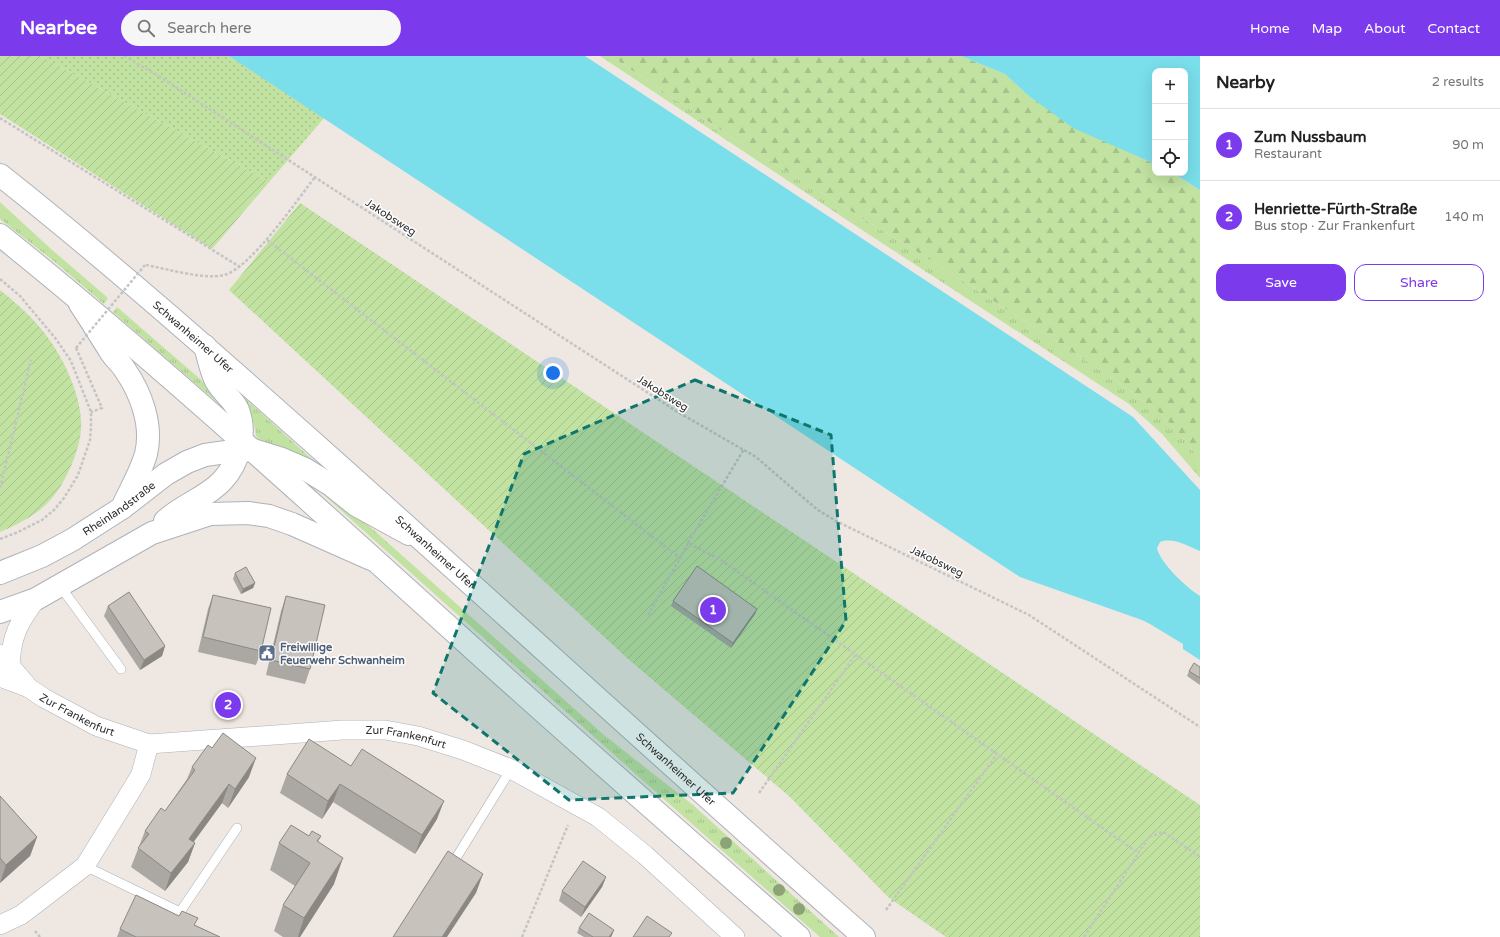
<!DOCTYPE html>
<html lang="en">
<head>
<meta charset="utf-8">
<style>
	:root { --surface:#fff; --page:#f6f6f6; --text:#222; --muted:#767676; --line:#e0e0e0; --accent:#7c3aed }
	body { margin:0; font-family:"Varela Round",sans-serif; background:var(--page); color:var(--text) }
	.controls { position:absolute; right:12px; top:12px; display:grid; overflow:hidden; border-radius:8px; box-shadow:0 4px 16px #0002 }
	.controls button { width:36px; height:36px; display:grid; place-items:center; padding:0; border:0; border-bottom:1px solid var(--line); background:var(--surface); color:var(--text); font:20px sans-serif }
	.you { position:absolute; left:553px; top:317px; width:14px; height:14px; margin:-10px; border:3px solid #fff; border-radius:50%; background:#1a73e8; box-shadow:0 0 0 6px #1a73e833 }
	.badge { display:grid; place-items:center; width:26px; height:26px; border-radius:50%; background:var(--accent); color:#fff; font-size:13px; font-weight:700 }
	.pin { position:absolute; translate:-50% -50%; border:2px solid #fff; box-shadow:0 1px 4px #0006 }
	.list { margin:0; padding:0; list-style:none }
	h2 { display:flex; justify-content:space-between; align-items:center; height:52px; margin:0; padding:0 16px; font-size:17px }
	h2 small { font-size:13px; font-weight:400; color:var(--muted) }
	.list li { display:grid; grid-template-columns:26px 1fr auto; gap:12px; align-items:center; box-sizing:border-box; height:72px; padding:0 16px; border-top:1px solid var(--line) }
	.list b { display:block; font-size:15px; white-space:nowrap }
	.list p { margin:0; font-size:13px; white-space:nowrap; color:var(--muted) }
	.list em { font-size:13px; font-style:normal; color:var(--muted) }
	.actions { display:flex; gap:8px; padding:12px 16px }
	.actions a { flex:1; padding:9px 0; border:1px solid var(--accent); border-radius:12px; text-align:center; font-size:14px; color:var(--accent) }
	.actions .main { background:var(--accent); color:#fff }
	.icon { flex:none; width:22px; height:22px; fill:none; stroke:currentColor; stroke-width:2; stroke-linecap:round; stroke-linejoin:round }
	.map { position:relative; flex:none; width:1200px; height:881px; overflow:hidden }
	header { display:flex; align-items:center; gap:24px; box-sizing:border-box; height:56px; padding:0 20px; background:var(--accent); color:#fff }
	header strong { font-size:19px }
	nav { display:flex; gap:22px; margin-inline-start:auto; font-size:14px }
	.search { width:280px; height:36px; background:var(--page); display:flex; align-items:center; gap:10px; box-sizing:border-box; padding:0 14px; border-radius:22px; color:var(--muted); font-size:15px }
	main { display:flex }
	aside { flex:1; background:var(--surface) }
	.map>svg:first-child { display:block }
</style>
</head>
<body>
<header>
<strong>Nearbee</strong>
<div class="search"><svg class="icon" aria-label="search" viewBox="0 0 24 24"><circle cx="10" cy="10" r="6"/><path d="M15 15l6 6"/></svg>Search here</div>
<nav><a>Home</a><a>Map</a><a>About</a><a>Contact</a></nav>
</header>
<main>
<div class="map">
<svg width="1200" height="881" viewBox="0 0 1200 881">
	<defs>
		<pattern id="grass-tufts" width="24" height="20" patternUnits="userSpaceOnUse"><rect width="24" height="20" fill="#c1e2a1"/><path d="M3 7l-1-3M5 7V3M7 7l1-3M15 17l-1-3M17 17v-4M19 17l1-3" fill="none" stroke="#a6c28b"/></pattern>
		<pattern id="forest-firs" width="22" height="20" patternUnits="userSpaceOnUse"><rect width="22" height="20" fill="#c1e2a1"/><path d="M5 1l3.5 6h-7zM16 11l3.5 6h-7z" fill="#a6c28b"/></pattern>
		<pattern id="park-dots" width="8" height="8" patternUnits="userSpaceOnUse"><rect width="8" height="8" fill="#c1e2a1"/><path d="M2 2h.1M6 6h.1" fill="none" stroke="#a6c28b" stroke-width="1.8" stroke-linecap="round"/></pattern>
		<pattern id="garden-furrows" width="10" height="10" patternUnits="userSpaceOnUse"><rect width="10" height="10" fill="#c1e2a1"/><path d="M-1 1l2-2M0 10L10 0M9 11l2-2" fill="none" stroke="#a6c28b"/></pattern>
	</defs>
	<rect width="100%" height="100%" fill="#eee7e2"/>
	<path fill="url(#grass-tufts)" d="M600 0H611L733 82 940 210 1114 323 1160 357 1185 384 1200 404V422L1162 378 1129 348 856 170Z
		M0 146 51 193 108 242 104 248 55 206 0 163Z
		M117 251 200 323 219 343 217 346 113 256Z
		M239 337 326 416 266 390 256 380C255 364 247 351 239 337Z
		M315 431 342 446 604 679 693 749 839 881H820L640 722Z"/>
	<path fill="url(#forest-firs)" d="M611 0H961L1005 18 1029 40 1084 76 1155 108V117H1173L1200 134V404L1185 384 1160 357 1114 323 940 210 733 82Z"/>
	<path fill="url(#park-dots)" d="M41 0H229L324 62 269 126Z"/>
	<path fill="url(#garden-furrows)" d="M0 0H41L269 126 212 193 0 58Z
		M300 147 1200 749V881H946L888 841 790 741 627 602 229 234Z
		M0 234C15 246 30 259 42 274 61 297 80 335 81 365 82 380 77 396 71 410 55 447 37 460 0 476Z"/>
	<path fill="#7adeeb" d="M229 0H585L1133 361 1200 434V495C1188 490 1173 481 1160 486L1157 492C1160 507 1187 532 1200 540V604L1183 593V588L1150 568 1142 564 1020 521Z
		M961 0H1200V134L1173 117H1185V15H1155V108L1073 72 1029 40 1005 18Z"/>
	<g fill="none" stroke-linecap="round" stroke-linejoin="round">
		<g stroke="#aeb2b9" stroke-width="10">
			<path id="service" d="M60 530 121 613
				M453 807 511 713
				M85 810 180 856 237 772"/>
		</g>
		<g stroke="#aeb2b9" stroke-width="20">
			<g id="minor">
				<path id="s1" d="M0 598 29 632 44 642 96 670 149 688 343 674H385L418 680 463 694 511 713 598 761 645 799 735 881"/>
				<path d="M10 610C11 580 19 566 36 543"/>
				<path d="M0 621 27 631"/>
				<path d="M0 869 21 859 85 810 134 730 141 718 149 688"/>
			</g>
		</g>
		<g stroke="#aeb2b9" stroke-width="24">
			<g id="tertiary">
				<path d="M80 248C90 263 100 279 110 295 114 302 121 307 125 314 141 337 153 369 146 398 141 416 130 434 122 452"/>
				<path d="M165 465C182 449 206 442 222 425 239 407 247 378 238 354 233 343 222 336 216 325 211 316 208 300 205 290"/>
				<path id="s2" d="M0 517 42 500 72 484 122 452 166 418 187 406 205 399 226 396 253 394 282 403 305 413 331 429 356 449 409 478"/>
				<path d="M0 556 36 543 152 477 210 458 248 457 269 460 292 468 371 503"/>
			</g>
		</g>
		<g stroke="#aeb2b9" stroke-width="24">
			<g id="secondary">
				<path id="s3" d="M0 119C115 210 225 308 334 405 511 563 686 724 864 881"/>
				<path d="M0 179C158 306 308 444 459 580 571 682 685 781 799 881"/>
			</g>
		</g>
		<path stroke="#c4c4c4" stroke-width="2.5" stroke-dasharray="3 2" stroke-linecap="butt" d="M124 0 157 19 676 355 756 401 800 439 818 454 836 465 1029 559 1200 671
			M0 62 240 211
			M267 184 680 502 688 487 721 504 1138 797 1149 781 1163 776 1200 801
			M146 209C168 213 204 224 224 219 250 213 298 143 315 121
			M0 223 20 240 56 283 71 305 91 356V371L90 384 78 419 64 442 54 454 42 464 16 477 0 483
			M76 292 102 352 91 356
			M0 432 31 304
			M688 487 744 393
			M648 559 680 502
			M759 737 856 598
			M886 854 997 698
			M35 875 40 881
			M522 881 568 769
			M1084 881 1138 798"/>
		<use href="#service" stroke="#fff" stroke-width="9"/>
		<use href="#minor" stroke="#fff" stroke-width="19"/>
		<use href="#tertiary" stroke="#fff" stroke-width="22"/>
		<use href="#secondary" stroke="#fff" stroke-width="22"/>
		<path stroke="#c4c4c4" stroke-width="2.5" stroke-dasharray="3 2" stroke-linecap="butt" d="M76 292 145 209"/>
	</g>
	<g fill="#8ba376">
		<circle cx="726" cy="787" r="6"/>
		<circle cx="779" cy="834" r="6"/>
		<circle cx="799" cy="853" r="6"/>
	</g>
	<path fill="#aba7a2" d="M235 517 255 527 253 532 241 538 233 523Z
		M213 539 261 595 256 609 198 596 208 553Z
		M286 540 310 613 305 628 266 619 281 555Z
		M673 545 757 553 755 558 731 592 671 550Z
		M108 550 165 590 162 600 140 614 104 560Z
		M1200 611V629L1187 620 1189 615Z
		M351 710 437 763 415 798 333 746 322 763 280 737 287 718Z
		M192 711 249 721 228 752 222 747 193 786 195 787 188 806 165 835 131 811 145 775 165 755 187 723Z
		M0 740 37 781 30 800 0 827Z
		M309 780H321L318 786 334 828 300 881H283L274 875 283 849 295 830 270 814 279 787Z
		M606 821 602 831 581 861 559 845 562 835Z
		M195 869 220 881H117L120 873Z
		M579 872 614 874 611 881H584L577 877Z"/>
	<path fill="#8b8884" d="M255 527 253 532 241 538 243 533Z
		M757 553 755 558 731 592 733 587Z
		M165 590 162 600 140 614 144 604Z
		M256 702 249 721 228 752 235 733Z
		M229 728 222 747 182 802 189 783Z
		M340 728 333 746 322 763 328 745Z
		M444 745 437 763 415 798 422 779Z
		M37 781 30 800 0 827 6 809Z
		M195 787 188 806 165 835 171 817Z
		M343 802 334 828 300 881H298L304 862Z
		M483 818 476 837 447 881H442Z
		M606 821 602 831 581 861 585 851Z
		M614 874 612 879 611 881H609Z"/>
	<path fill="#c7c2bc" stroke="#8b8884" d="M697 510 757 553 733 587 673 545Z
		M246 511 255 527 243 533 235 517Z
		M129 536 165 590 144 604 108 550Z
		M213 539 271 552 261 595 203 581Z
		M286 540 325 549 310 613 271 604Z
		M1194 607 1200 611V622L1189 615Z
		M223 677 256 702 235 733 229 728 199 769 189 783 195 787 171 817 138 792 149 778 145 775 161 752 165 755 195 714 192 711 208 689 212 692Z
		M309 683 351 710 362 693 444 745 422 779 340 728 328 745 287 718Z
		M0 740 37 781 6 809 0 802Z
		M291 769 309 780 312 775 321 780 317 785 343 802 304 862 283 849 310 807 279 787Z
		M448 795 483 818 442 881H393Z
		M583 805 606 821 585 851 562 835Z
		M136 839 179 860 182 855 198 862 194 869 220 881H136L120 873Z
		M589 857 614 874 609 881H593L579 872Z
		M647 860 672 877 669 881H633Z"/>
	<path fill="#0f766e" fill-opacity="0.2" stroke="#0f766e" stroke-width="3" stroke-dasharray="8 5" stroke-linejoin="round" d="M695 324 831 379 846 565 733 737 569 744 433 637 524 398Z"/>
	<defs>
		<g id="civic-square" transform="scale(0.9)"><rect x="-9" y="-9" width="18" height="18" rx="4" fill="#5c6f8a" stroke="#fff"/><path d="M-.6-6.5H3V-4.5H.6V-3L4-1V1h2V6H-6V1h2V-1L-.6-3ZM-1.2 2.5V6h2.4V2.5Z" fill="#fff"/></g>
	</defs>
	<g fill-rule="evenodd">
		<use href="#civic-square" x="267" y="597"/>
	</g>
	<g text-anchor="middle" stroke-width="3" stroke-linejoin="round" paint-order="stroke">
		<g font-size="11" fill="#2e2e2e" stroke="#fff">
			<text transform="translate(391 161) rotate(33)" y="4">Jakobsweg</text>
			<text dy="4" stroke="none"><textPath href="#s3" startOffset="252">Schwanheimer Ufer</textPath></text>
			<text transform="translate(663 337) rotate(32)" y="4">Jakobsweg</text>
			<text dy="4" stroke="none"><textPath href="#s2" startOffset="136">Rheinlandstraße</textPath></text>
			<text dy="4" stroke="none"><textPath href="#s3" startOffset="576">Schwanheimer Ufer</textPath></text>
			<text transform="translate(937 505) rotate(26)" y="4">Jakobsweg</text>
			<text dy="4" stroke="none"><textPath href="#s1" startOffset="100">Zur Frankenfurt</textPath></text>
			<text dy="4" stroke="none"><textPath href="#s1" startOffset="436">Zur Frankenfurt</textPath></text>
			<text dy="4" stroke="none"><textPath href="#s3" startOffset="900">Schwanheimer Ufer</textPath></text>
		</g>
		<g font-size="11" font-weight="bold" fill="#4e5e75" stroke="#fff" text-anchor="start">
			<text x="280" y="595">Freiwillige<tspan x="280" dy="13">Feuerwehr Schwanheim</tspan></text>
		</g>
	</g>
</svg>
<div class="controls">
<button>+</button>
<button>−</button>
<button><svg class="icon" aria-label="locate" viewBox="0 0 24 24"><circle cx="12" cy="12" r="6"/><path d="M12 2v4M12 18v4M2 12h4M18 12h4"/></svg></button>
</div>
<div class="you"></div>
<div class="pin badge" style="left:713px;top:554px">1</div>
<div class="pin badge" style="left:228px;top:649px">2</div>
</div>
<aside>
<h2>Nearby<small>2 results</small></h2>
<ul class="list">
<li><span class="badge">1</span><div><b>Zum Nussbaum</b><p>Restaurant</p></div><em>90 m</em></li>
<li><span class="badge">2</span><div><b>Henriette-Fürth-Straße</b><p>Bus stop · Zur Frankenfurt</p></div><em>140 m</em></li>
</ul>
<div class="actions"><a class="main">Save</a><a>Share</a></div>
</aside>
</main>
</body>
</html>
